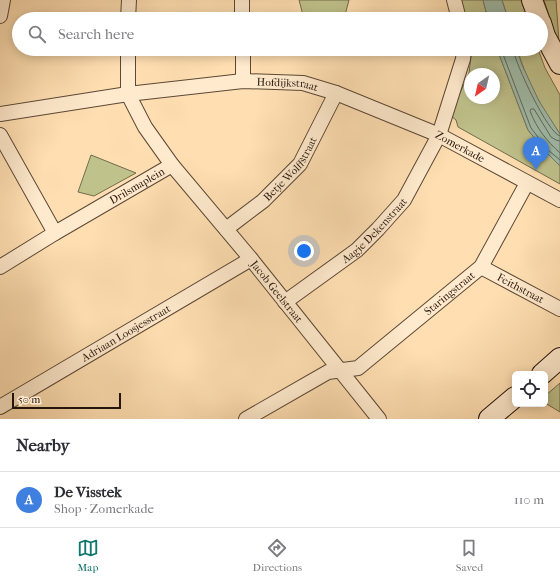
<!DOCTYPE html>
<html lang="en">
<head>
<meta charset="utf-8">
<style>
	:root { --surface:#fff; --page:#f2f2f3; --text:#2b2b33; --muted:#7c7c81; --line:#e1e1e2; --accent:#0f766e }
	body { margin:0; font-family:"IM FELL French Canon",serif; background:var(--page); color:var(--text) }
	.controls { position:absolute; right:12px; bottom:12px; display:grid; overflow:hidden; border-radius:6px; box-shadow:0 2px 10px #0003 }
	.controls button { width:36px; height:36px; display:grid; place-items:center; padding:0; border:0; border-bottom:1px solid var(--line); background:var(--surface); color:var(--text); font:20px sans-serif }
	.compass { position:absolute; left:464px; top:68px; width:36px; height:36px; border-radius:50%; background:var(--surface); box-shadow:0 2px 10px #0003; rotate:214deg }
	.scale { position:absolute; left:12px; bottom:10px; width:109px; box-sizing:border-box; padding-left:4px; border:2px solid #25150b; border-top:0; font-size:11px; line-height:14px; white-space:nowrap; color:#25150b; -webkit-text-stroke:3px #ffeacd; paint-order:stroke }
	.you { position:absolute; left:304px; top:251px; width:14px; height:14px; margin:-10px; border:3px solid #fff; border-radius:50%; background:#1a73e8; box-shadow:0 0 0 6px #1a73e833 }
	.badge { display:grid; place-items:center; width:26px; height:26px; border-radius:50%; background:var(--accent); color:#fff; font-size:13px; font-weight:700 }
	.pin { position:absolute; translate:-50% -33px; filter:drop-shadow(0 1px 2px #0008) }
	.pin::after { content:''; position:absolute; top:21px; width:14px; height:12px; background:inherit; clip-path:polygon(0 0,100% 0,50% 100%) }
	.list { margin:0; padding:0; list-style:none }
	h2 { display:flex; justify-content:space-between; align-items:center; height:52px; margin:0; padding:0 16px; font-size:17px }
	h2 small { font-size:13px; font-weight:400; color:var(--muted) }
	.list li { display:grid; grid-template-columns:26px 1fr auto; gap:12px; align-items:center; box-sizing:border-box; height:56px; padding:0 16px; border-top:1px solid var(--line) }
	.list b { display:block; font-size:15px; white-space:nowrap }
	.list p { margin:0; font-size:13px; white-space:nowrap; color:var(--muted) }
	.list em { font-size:13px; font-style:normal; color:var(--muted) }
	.icon { flex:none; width:22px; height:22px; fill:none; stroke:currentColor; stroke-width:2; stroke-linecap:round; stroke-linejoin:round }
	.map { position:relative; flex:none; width:560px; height:419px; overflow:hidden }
	.search { position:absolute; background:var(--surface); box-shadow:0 2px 10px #0003; left:12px; right:12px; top:12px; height:44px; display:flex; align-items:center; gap:10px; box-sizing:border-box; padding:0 14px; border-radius:22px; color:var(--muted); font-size:15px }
	.sheet { height:108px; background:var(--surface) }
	nav { display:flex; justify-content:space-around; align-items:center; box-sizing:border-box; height:56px; border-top:1px solid var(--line); background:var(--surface); font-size:11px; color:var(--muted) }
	nav a { display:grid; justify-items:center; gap:2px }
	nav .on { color:var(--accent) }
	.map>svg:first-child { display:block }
</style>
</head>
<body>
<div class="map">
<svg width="560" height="419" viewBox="0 0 560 419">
	<rect width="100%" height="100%" fill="#ffdfb2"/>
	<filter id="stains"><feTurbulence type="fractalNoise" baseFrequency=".005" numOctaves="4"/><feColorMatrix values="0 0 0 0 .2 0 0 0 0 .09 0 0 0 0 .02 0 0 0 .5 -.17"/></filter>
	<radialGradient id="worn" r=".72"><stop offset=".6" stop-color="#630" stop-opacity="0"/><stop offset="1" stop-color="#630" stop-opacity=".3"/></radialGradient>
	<path fill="#c0c28c" stroke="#726c4c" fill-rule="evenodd" d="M299 0H349L344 19H304Z
		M460 0H483L488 19H465Z
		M502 0H521L528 19H508Z
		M544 0H556L559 42 558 43Z
		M472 49H497L528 130 546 152 560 166V184L458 127 456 120 450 115 469 73ZM470 74H494V98H470Z
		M517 49H538L545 68 560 95V134C541 109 526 78 517 49Z
		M91 155 136 173 94 196 78 192Z
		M560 383V412L545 403V396Z"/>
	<path fill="#a0bdab" stroke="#6f7a6b" d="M483 0H502L508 19H488Z
		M497 49H517L522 65 539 101 560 134V166L546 152 528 130Z"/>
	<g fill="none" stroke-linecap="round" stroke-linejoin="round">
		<path stroke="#62695b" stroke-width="1" d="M501 49 531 128 548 150 560 160
			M513 49C515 63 548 134 560 136
			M560 141 556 140 551 137 534 109H531L530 111C537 129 546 140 560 153"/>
		<g stroke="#5c4835" stroke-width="16">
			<g id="street">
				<path d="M242 0V19"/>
				<path d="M454 0 459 19"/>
				<path d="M0 16 3 0"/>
				<path d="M128 19 129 0"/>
				<path id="s1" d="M128 49V94L145 127 172 165 251 259 379 419"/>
				<path d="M243 49V81"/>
				<path id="s2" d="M0 114 128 94 243 81 303 83 336 93 439 135 560 200"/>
				<path id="s3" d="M0 135 55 233 172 165"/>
				<path id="s4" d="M226 229 263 201 300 164 336 93"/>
				<path d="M0 267 55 233"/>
				<path id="s5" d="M481 267 560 309"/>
				<path id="s6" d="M285 302 357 250 378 229 404 200 439 135 463 59 464 49"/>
				<path id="s7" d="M0 407 251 259"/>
				<path id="s8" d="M246 419 328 372 358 368 481 267 527 183"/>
			</g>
		</g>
		<g stroke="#25150b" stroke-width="22">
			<path id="secondary" d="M532 0 539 19
				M541 23 545 36 560 64
				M542 374 560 358
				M489 419 515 397"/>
		</g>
		<use href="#street" stroke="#ffeacd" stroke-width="14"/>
		<use href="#secondary" stroke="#ffeacd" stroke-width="20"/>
	</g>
	<g text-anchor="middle" stroke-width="3" stroke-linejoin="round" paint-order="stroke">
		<g font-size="11" fill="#25150b" stroke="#ffeacd">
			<text dy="4" stroke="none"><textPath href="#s2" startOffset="290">Hofdijkstraat</textPath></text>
			<text dy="4" stroke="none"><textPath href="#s2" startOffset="475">Zomerkade</textPath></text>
			<text dy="4" stroke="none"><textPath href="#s4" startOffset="89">Betje Wolffstraat</textPath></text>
			<text dy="4" stroke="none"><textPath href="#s3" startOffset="207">Drilsmaplein</textPath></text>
			<text dy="4" stroke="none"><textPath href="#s6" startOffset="115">Aagje Dekenstraat</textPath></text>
			<text dy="4" stroke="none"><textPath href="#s5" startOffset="45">Feithstraat</textPath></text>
			<text dy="4" stroke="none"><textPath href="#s1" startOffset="293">Jacob Geelstraat</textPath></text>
			<text dy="4" stroke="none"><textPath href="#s8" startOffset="243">Staringstraat</textPath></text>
			<text dy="4" stroke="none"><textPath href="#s7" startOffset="146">Adriaan Loosjesstraat</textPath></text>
		</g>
	</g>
	<rect width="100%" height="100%" filter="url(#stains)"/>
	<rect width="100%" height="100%" fill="url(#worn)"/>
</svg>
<div class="controls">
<button><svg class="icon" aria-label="locate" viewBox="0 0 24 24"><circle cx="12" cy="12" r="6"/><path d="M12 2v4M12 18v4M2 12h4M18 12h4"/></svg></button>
</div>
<svg class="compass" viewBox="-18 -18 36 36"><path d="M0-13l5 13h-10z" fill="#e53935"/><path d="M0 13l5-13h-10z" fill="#7c7c81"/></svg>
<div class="scale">50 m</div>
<div class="you"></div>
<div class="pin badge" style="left:536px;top:170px;background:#3f7fe0">A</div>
<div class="search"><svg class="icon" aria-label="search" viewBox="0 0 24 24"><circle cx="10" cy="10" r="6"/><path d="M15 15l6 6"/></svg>Search here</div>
</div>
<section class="sheet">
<h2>Nearby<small></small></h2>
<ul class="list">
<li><span class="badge" style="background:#3f7fe0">A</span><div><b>De Visstek</b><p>Shop · Zomerkade</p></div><em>110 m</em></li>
</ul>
</section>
<nav>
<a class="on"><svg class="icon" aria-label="map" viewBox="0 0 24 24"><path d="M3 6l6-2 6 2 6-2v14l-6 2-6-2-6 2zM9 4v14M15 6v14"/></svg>Map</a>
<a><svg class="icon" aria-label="directions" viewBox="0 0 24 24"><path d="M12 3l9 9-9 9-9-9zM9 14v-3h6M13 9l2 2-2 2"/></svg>Directions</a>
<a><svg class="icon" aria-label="saved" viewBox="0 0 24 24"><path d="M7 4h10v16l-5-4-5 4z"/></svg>Saved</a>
</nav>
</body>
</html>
